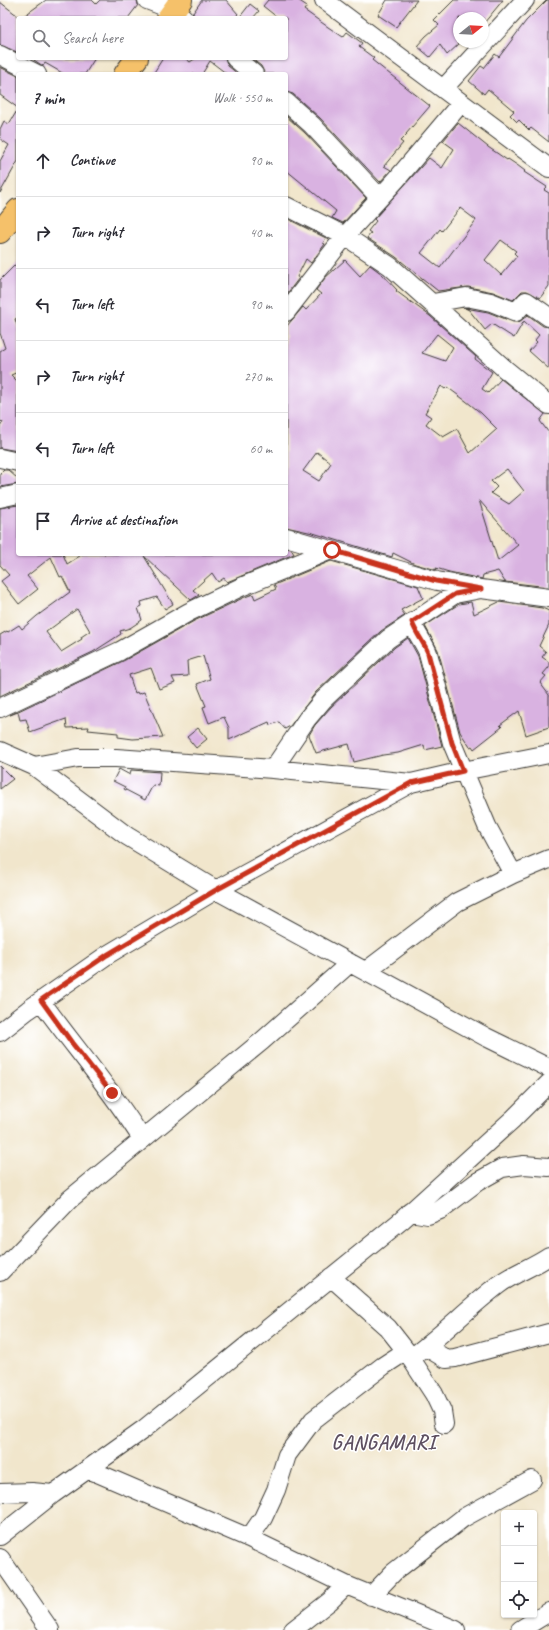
<!DOCTYPE html>
<html lang="en">
<head>
<meta charset="utf-8">
<style>
	:root { --surface:#fff; --page:#f7f7f7; --text:#2b2b33; --muted:#7c7c81; --line:#e1e1e2 }
	body { margin:0; font-family:Caveat,sans-serif; background:var(--page); color:var(--text) }
	.controls { position:absolute; right:12px; bottom:12px; display:grid; overflow:hidden; border-radius:4px; box-shadow:0 1px 3px #0004 }
	.controls button { width:36px; height:36px; display:grid; place-items:center; padding:0; border:0; border-bottom:1px solid var(--line); background:var(--surface); color:var(--text); font:20px sans-serif }
	.compass { position:absolute; left:453px; top:12px; width:36px; height:36px; border-radius:50%; background:var(--surface); box-shadow:0 1px 3px #0004; rotate:72deg }
	.stop { position:absolute; width:12px; height:12px; margin:-9px; border:3px solid #c8321e; border-radius:50%; background:#fff }
	.stop.end { background:#c8321e; border-color:#fff; box-shadow:0 1px 4px #0008 }
	.list { margin:0; padding:0; list-style:none }
	h2 { display:flex; justify-content:space-between; align-items:center; height:52px; margin:0; padding:0 16px; font-size:17px }
	h2 small { font-size:13px; font-weight:400; color:var(--muted) }
	.list li { display:grid; grid-template-columns:26px 1fr auto; gap:12px; align-items:center; box-sizing:border-box; height:72px; padding:0 16px; border-top:1px solid var(--line) }
	.list b { display:block; font-size:15px; white-space:nowrap }
	.list em { font-size:13px; font-style:normal; color:var(--muted) }
	.icon { flex:none; width:22px; height:22px; fill:none; stroke:currentColor; stroke-width:2; stroke-linecap:round; stroke-linejoin:round }
	.map { position:relative; flex:none; width:549px; height:1630px; overflow:hidden }
	.search { position:absolute; background:var(--surface); box-shadow:0 1px 3px #0004; left:16px; top:16px; width:272px; height:44px; display:flex; align-items:center; gap:10px; box-sizing:border-box; padding:0 14px; border-radius:4px; color:var(--muted); font-size:15px }
	.panel { position:absolute; background:var(--surface); box-shadow:0 1px 3px #0004; left:16px; top:72px; width:272px; height:484px; border-radius:4px }
	.map>svg:first-child { display:block }
</style>
</head>
<body>
<div class="map">
<svg width="549" height="1630" viewBox="0 0 549 1630">
	<rect width="100%" height="100%" fill="#fff"/>
	<filter id="ink" filterUnits="userSpaceOnUse"><feTurbulence type="fractalNoise" baseFrequency=".025" numOctaves="2"/><feDisplacementMap in="SourceGraphic" scale="8" xChannelSelector="R" yChannelSelector="G"/><feConvolveMatrix kernelMatrix="1 2 1 2 8 2 1 2 1" color-interpolation-filters="sRGB"/></filter>
	<filter id="wash" filterUnits="userSpaceOnUse"><feTurbulence type="fractalNoise" baseFrequency=".012" numOctaves="4" result="noise"/><feDisplacementMap in="SourceGraphic" scale="16" xChannelSelector="R" yChannelSelector="G"/><feGaussianBlur stdDeviation="0.9" result="paint"/><feColorMatrix in="noise" values="0 0 0 0 0 0 0 0 0 0 0 0 0 0 0 0 0 1.4 0 .05"/><feComposite in="paint" operator="in"/></filter>
	<g filter="url(#wash)">
		<rect width="100%" height="100%" fill="#f1e6cc"/>
		<g id="blocks">
			<path fill="#d9b2e1" fill-rule="evenodd" d="M46 0H92L96 4 100 0H137L138 5 128 18H21Z
				M202 0H226L238 14 234 18H194L193 13Z
				M268 0H298L307 6 304 10 328 27 343 37 347 32 362 43 359 47 374 58 372 60 430 106 406 134H407L400 141 403 143 384 166 391 170 380 182 320 118 293 94 286 92V74H265L261 66 251 58H286V18H278L263 6Z
				M387 0H417L396 27 378 15Z
				M454 0H503L484 23 483 18H459V44L447 55 440 45 430 57 417 46 426 36 439 25 434 20Z
				M547 0H549V142L531 128 529 130 519 120 517 122 510 115 514 111 488 89 484 94 469 81 481 66 484 68 495 54 499 57 526 21Z
				M0 2 18 16 17 52 0 45Z
				M250 4 259 11 253 18H239Z
				M35 58H95L85 74H64L45 63 43 66 34 60Z
				M163 58H185L190 62 196 58H225L228 66 238 74H227L210 61 202 74H153Z
				M0 67 18 76V108L0 95Z
				M18 109V161L0 193V161L9 145 0 139V129L4 121 9 124Z
				M286 116 305 133 366 198 343 223 332 218 336 211 286 170Z
				M458 123 488 147 507 160 508 159 517 165 525 171 524 172 547 187 544 190 549 193V286L540 298 527 291H522L513 300 493 292 468 287 438 291 396 257 367 238 371 233 368 231 376 221 374 219 429 158 442 168 454 149 443 141ZM460 208 476 220 440 268 421 253 440 229 442 231ZM501 240 516 251 514 253 517 256 501 275 485 260Z
				M286 218 326 238 323 243 325 244 311 263 306 259 297 277 299 278 286 295Z
				M345 260 360 276 370 265 382 274 397 290 396 291 430 316 476 357 475 359 492 372 482 389 488 393 501 379 545 414 540 421 549 433V587L505 582 498 571 483 575 482 579 449 572 436 568 437 570 415 564 393 553 392 557 313 533 286 527V327L303 307 306 310 321 294 316 290 325 278ZM437 334 453 347 445 361 422 353ZM441 386 445 389 447 387 466 401 481 413 497 429 470 453 457 429 443 437 426 424 431 417 425 413ZM317 452 331 463 319 481 303 471ZM507 469 524 491 509 504 491 493 497 487 491 481ZM479 500 518 545 498 561Z
				M18 262V318L15 319 18 327V372L11 375 18 382V451L0 448V427L3 422 0 421V351L5 348 0 333V280Z
				M465 308 488 312 513 322H519L528 315 543 326 549 327V369L529 351 537 342 535 340 539 335 524 321 514 338 492 324 485 330 469 310Z
				M4 470H8L18 479V484L0 487V474Z
				M18 505V554H63L67 564 83 554H286V548L291 549 294 554 227 582 224 578 218 582 212 573 193 590 199 595 191 600 144 556 173 604 165 609 157 597 141 602 142 606 138 608 142 620 130 628 120 631 121 634 93 652 0 696V635L7 631 8 632 19 625 22 629 37 616 70 592 62 576 60 577 51 557 27 576 38 589 19 604 1 581 9 575 0 565V508ZM77 609 90 631 81 637 82 639 61 652 46 632Z
				M331 561 418 586 423 598 401 610 405 615 404 616 381 631 316 692 290 726 285 729 279 722 270 725 269 722 229 740V728L224 717 209 723 203 707 206 706 197 684 210 679 203 656 187 661 188 676 172 677 175 683 159 689 151 668 129 675 135 693 137 692 138 694 144 692 163 737 133 739 118 737V733L88 730 89 727 67 728 66 719 30 732 26 719 20 720 18 712 10 715 125 660 194 621 245 597 253 594 255 599 276 589 274 585Z
				M471 602 474 614 499 602 542 608 549 611V625L539 646 546 652 542 657 549 662V667L543 674 546 676 540 683 549 695V727L526 735 519 711 500 725 502 727 474 749 472 746 470 747 460 732 438 650 425 626 459 604Z
				M408 638 418 656 442 746 425 750 424 745 398 753 383 755 354 762 349 744 316 753 309 735 315 725 331 707 395 647Z
				M198 728 207 739 196 748 187 737Z
				M0 766 13 779 0 789Z
				M119 769 130 775 131 770 160 772 159 786 153 785 145 800 124 789 125 787 113 781Z"/>
		</g>
	</g>
	<g filter="url(#ink)">
		<use href="#blocks" fill-opacity="0" stroke="#3c3a36" stroke-width="1"/>
		<g fill="none" stroke-linecap="round" stroke-linejoin="round">
			<g stroke="#3c3a36" stroke-width="20">
				<path id="minor" d="M147 0 173 10 184 18
					M324 0 549 168
					M0 55 37 74
					M235 58 254 74
					M443 89 525 0
					M286 102 312 125 379 197
					M286 206 345 236 390 266 505 369 549 405
					M433 303 466 297 491 302 516 312 526 301 549 317
					M286 312 345 236 396 180 461 103
					M0 458 18 462
					M0 498 18 494
					M286 537 437 581 481 589 549 598
					M412 622C416 634 424 642 428 653L452 743 487 826 513 874
					M0 708 120 651 189 612 241 587 331 550
					M0 751 34 766 127 836 216 890 486 1037 549 1068
					M34 766 78 758H116L273 769 411 783
					M273 769 307 719 323 700 388 639 455 594 481 589
					M366 971 457 902 513 874 549 859
					M41 1001C74 1047 112 1090 142 1139
					M0 1032 28 1010 107 955 216 890 411 783 463 771 549 754
					M410 1212 428 1215 440 1210 477 1182 502 1168 524 1165 549 1167
					M0 1272 70 1199 262 1041 350 963
					M331 1277 388 1328 406 1351 434 1394 442 1411 444 1424
					M426 1347 446 1359 455 1358 549 1333
					M411 1358C442 1335 468 1308 498 1285 514 1273 533 1267 549 1256
					M88 1469 249 1538 346 1585 456 1630
					M0 1493 32 1492 53 1494
					M0 1536 53 1494 144 1429 402 1220 513 1119 549 1083
					M249 1538 263 1518 276 1490 287 1455 313 1420 383 1366 406 1351
					M0 1558 50 1630
					M371 1596 394 1572 463 1518 532 1480
					M293 1630 330 1601 346 1585
					M520 1630 549 1612"/>
			</g>
			<g stroke="#3c3a36" stroke-width="24">
				<path id="major" d="M168 18 181 0
					M125 74 137 58
					M0 232 18 210"/>
			</g>
			<use href="#minor" stroke="#fff" stroke-width="18"/>
			<use href="#major" stroke="#f5c16b" stroke-width="22"/>
		</g>
	</g>
	<g fill="none" stroke-linecap="round" stroke-linejoin="round" filter="url(#ink)">
		<path stroke="#c8321e" stroke-width="5" d="M112 1093 72 1043 41 1000 107 955 216 890 411 783 463 771 452 743 428 653C424 642 416 634 412 622L455 594 481 589 436 581 332 550"/>
	</g>
	<g text-anchor="middle" stroke-width="3" stroke-linejoin="round" paint-order="stroke">
		<g font-size="20" font-weight="bold" letter-spacing="1" fill="#5e5061" stroke="#fff">
			<text x="384" y="1449">GANGAMARI</text>
		</g>
	</g>
</svg>
<div class="controls">
<button>+</button>
<button>−</button>
<button><svg class="icon" aria-label="locate" viewBox="0 0 24 24"><circle cx="12" cy="12" r="6"/><path d="M12 2v4M12 18v4M2 12h4M18 12h4"/></svg></button>
</div>
<svg class="compass" viewBox="-18 -18 36 36"><path d="M0-13l5 13h-10z" fill="#e53935"/><path d="M0 13l5-13h-10z" fill="#7c7c81"/></svg>
<div class="stop" style="left:332px;top:550px"></div>
<div class="stop end" style="left:112px;top:1093px"></div>
<div class="search"><svg class="icon" aria-label="search" viewBox="0 0 24 24"><circle cx="10" cy="10" r="6"/><path d="M15 15l6 6"/></svg>Search here</div>
<section class="panel">
<h2>7 min<small>Walk · 550 m</small></h2>
<ul class="list">
<li><svg class="icon" aria-label="ahead" viewBox="0 0 24 24"><path d="M12 20V5M6 11l6-6 6 6"/></svg><div><b>Continue</b></div><em>90 m</em></li>
<li><svg class="icon" aria-label="right" viewBox="0 0 24 24"><path d="M7 20v-9h11M14 6l5 5-5 5"/></svg><div><b>Turn right</b></div><em>40 m</em></li>
<li><svg class="icon" aria-label="left" viewBox="0 0 24 24"><path d="M17 20v-9H6M10 6l-5 5 5 5"/></svg><div><b>Turn left</b></div><em>90 m</em></li>
<li><svg class="icon" aria-label="right" viewBox="0 0 24 24"><path d="M7 20v-9h11M14 6l5 5-5 5"/></svg><div><b>Turn right</b></div><em>270 m</em></li>
<li><svg class="icon" aria-label="left" viewBox="0 0 24 24"><path d="M17 20v-9H6M10 6l-5 5 5 5"/></svg><div><b>Turn left</b></div><em>60 m</em></li>
<li><svg class="icon" aria-label="arrive" viewBox="0 0 24 24"><path d="M6 21V4h12l-3 4 3 4H6"/></svg><div><b>Arrive at destination</b></div></li>
</ul>
</section>
</div>
</body>
</html>
